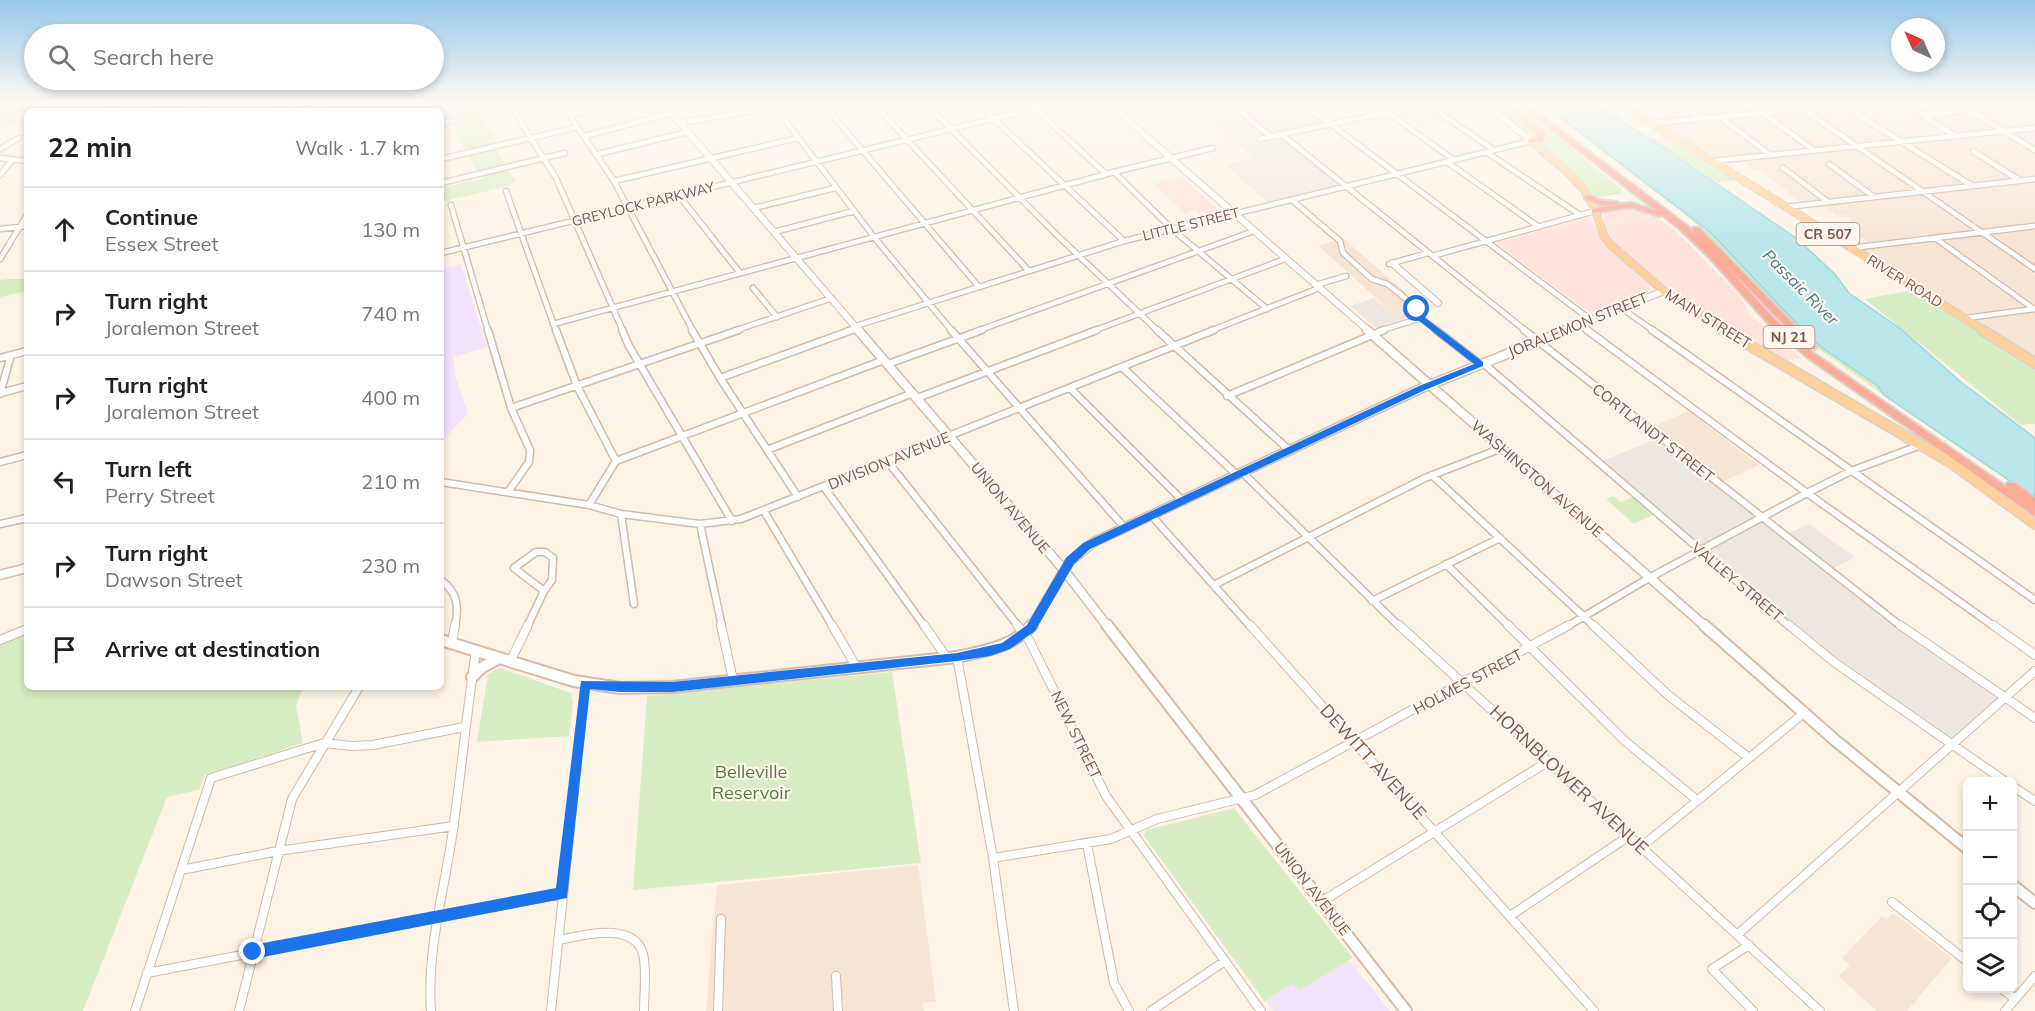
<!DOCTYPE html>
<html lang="en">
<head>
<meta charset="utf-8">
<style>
	:root { --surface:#fff; --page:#f6f6f6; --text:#202124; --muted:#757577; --line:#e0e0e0 }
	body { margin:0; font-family:Mulish,sans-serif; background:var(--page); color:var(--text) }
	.controls { position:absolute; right:18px; bottom:18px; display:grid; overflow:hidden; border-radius:9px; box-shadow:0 3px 9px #0003 }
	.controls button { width:54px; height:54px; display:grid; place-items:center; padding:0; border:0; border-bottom:2px solid var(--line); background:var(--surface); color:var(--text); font:30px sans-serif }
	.compass { position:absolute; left:1891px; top:18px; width:54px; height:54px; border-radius:50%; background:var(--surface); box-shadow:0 3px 9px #0003; rotate:315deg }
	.stop { position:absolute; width:18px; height:18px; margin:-14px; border:4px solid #1a73e8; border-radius:50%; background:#fff }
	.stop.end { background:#1a73e8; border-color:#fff; box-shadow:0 2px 6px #0008 }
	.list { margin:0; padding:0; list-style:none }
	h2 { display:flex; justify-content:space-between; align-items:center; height:78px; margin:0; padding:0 24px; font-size:26px }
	h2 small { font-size:20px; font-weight:400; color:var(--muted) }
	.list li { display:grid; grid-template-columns:39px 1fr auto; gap:18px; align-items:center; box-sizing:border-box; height:84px; padding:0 24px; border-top:2px solid var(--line) }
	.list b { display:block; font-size:22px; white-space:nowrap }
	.list p { margin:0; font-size:20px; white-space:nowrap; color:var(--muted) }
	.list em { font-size:20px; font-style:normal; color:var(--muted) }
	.icon { flex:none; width:33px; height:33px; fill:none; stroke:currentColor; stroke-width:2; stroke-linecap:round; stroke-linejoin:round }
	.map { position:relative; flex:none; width:2035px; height:1011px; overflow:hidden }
	.search { position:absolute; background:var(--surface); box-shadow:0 3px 9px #0003; left:24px; top:24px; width:420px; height:66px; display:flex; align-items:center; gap:15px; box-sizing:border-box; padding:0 21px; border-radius:33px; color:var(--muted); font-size:22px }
	.panel { position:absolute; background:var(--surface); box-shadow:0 3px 9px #0003; left:24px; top:108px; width:420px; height:582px; border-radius:9px }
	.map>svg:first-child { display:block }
</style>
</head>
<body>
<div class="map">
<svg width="2035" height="1011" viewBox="0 0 2035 1011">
	<rect width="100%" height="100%" fill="#fef3e7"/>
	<path fill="#f6e4d4" d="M1621 104H2035V363L1851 248 1872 245 1855 232 1862 231 1845 215 1836 216 1820 203 1805 205 1760 170H1755L1739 158 1713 161 1682 141 1661 146 1648 138 1671 134 1653 123 1667 121 1645 105 1626 107Z
		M1343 238 1426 311 1400 320 1319 246Z
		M1688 411 1759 465 1722 482 1653 427Z
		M918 865 936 1001 923 1003 924 1011H706L717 885Z
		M1893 913 1952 958 1907 1011H1877L1838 976 1850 966 1842 958 1882 916 1887 919Z"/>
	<path fill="#ffe2da" d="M1181 176 1222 213 1203 217 1196 209 1185 213 1153 184Z
		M1626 208H1635L1652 213 1676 231 1741 297 1749 314 1802 358 1785 361 1691 305 1664 285 1618 247 1606 229 1603 214Z
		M1590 217 1604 243 1650 286V290L1591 314 1496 243Z"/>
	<path fill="#eee6e1" d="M1191 104H1299L1322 122 1276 133 1338 185 1268 202 1225 165 1251 158V156Z
		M1376 104H1488L1495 110 1409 128Z
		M1374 298 1400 320 1376 328 1350 306Z
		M1660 437 1784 535 1809 524 1855 557 1831 570 2005 699 1953 744 1821 649 1603 461Z"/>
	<path fill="#f0e3fb" d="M461 264 487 347 453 357 456 377 468 414 441 442V269Z
		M1349 960 1390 1011H1273L1266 1002 1291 984 1300 990Z"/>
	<path fill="#d8edc3" d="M0 104H41L31 111H27V114L0 132Z
		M311 104H421L440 111H333L330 105 310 109Z
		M462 104H516L480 113 496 144 466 152 446 111Z
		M1488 104H1517L1622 189 1621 194 1596 197Z
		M1540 104H1543L1710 232 1802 329 1821 347 1878 386 1884 395 1816 347 1692 220Z
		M1803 109 1840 134 1819 136 1781 111Z
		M1682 141 1741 179 1718 183 1663 146Z
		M496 148 506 166 477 172 468 155Z
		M507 168 516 181 504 187 441 202V188L483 178 482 174Z
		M9 279H27V291L0 297V280Z
		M1918 289 2035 363V424L2021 425 1865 299Z
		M1613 496 1621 502 1633 497 1654 514 1634 524 1606 499Z
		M27 633V687H303L296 706 303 743 205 775 199 790 167 797 83 1011H0V642Z
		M500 668 571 693 573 703 569 736 477 742 488 674Z
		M892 672 921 863 633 890 647 696Z
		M1234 808 1353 958 1300 990 1291 984 1265 1002 1144 836 1146 830Z"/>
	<path fill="#b9e7ea" stroke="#9ed8dc" stroke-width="1.5" d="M1543 104H1596L1669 151 1796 238 1835 274 1849 293 1901 329 1961 382 2035 438V498L1884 395 1878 386 1821 347 1802 329 1710 232Z"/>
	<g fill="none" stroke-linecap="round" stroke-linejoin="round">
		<path fill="#b9e7ea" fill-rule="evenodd" d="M0 104H4L0 107Z"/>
		<g stroke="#d1b9ab" stroke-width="7">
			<path id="street-far2" d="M527 104 512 108 556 178 623 331
				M562 104 614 181 693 331
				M823 104 979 287
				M874 104 1029 271
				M926 104 1059 237 1158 331
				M978 104 1124 241
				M1030 104 1106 174
				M1231 104 1270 136
				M1304 104 1591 320
				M1376 104 1454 160
				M1682 104 1700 118
				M1841 104 1971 185
				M1905 104 1955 136
				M1428 105 1494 150
				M1626 107 1658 104
				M1803 109 2035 269
				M1969 110 2035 150
				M107 111 117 104
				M154 111 164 104
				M170 111 206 104
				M296 111 332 104
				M1762 113 1814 150
				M570 115 613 104
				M1922 115 2030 104
				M1720 117 1769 154
				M784 119 874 237 952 331
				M441 123 450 121
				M679 123 797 104
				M1653 123 1803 109 1806 107 1804 106 1817 104
				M1281 134 1526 331
				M585 136 672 113
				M1260 139 1388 112
				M0 149 19 138
				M1973 151 2019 180
				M1486 152 1580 215
				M598 154 687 132
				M0 158 27 161
				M441 159 578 127
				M1713 161 2035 128
				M1447 162 1539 227
				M1829 164 1873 196
				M1783 168 1828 202
				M1114 172 1172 229 1267 309
				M0 175 12 160
				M614 181 798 138
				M441 183 565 153
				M506 191 556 331
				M677 193 740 273
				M1292 200 1340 241 1343 253 1372 279 1387 284 1399 293 1417 309 1421 318
				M451 205 488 331
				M1785 207 2035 179
				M754 208 835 188
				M0 229 27 226
				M774 232 854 211
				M1935 238 2034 309
				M1851 248 2035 226
				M441 253 1054 104
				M1432 256 1595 211
				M0 259 27 215
				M1389 264 1428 253
				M1316 285 1346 276
				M753 288 777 317
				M1621 308 1654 331
				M1966 318 2034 309
				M553 324 1114 172 1213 148
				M1580 325 1589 331
				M856 326 1124 241 1531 141
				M734 331 832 298
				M847 331 857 328
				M977 331 1254 231
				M1093 331 1285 259
				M1210 331 1319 288
				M1379 331 1421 318 1438 331"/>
		</g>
		<g stroke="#d1b9ab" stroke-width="9">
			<path id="street-far1" d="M488 330 511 408 530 450 529 462 508 492
				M556 330 577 386 616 461 589 505
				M622 330 629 346 732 521
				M692 330 720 378 798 497
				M951 330 1124 527
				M1157 330 1289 450
				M1436 330 1480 364
				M1524 330 1902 627
				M1587 330 1807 493 1995 627
				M1652 330 2035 600
				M0 358 27 351
				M1483 363 1790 627
				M888 364 982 330
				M1123 368 1237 475
				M720 378 852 330
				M1070 388 1182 500
				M1 393 27 386
				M0 394 11 355
				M1227 396 1384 330
				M917 398 1097 330
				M511 408 739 330
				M767 450 913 393
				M616 461 884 360
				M0 462 27 455
				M888 462 1019 627
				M1242 472 1400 627
				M1432 475 1595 627
				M441 482 589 505 621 514 700 524 741 519 1214 330
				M824 487 925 627
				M764 511 833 627
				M621 514 634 604
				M1151 515 1251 627
				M0 524 27 518
				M700 524 722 627
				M536 552H545L553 558 552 580 544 591 514 568Z
				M1446 564 1510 627
				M441 580C458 593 459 606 455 627
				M1214 585 1425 478 1502 448
				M1372 601 1500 538
				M527 627 544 591
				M1566 627 1649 578 1807 493 1851 471 1921 445"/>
		</g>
		<g stroke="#d1b9ab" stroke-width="10">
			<path id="street" d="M721 625 733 680
				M832 625 857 668
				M924 625 947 658
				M1017 625 1029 640 1106 796 1261 1011
				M1250 625 1594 1011
				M1399 625 1820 1011
				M1508 625 1626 742 1697 800
				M1593 625 1668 695 1749 758
				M1789 625 1834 662 2006 782
				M1900 625 2035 718
				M1993 625 2035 655
				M0 640 27 629
				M452 643 455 625
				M957 657 993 858 1014 1011
				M510 662 528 625
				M2012 786 2035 801
				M1087 844 1114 983 1129 1011
				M1641 847 1804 713
				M993 858 1111 839 1157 819 1255 795 1569 625
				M181 870 278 851 454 826
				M1321 902 1549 761
				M1892 902 1968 962
				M1510 916 1629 836
				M1737 935 2035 671
				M558 940C581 936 634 920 643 954 647 969 644 995 644 1011
				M1749 945 1712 969 1753 1011
				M147 973 562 894
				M836 976 838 1011
				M2001 988 2015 999
				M135 1011 211 778 324 743 352 746 373 745 464 727
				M239 1011 292 799 359 687
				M431 1011C427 953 442 900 451 843 461 779 466 715 476 651
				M551 1011 585 684
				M718 1011 721 919
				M1151 1011 1225 961
				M2005 1011 2035 976"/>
		</g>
		<g stroke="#d7bbaa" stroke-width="8">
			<path id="secondary-far2" d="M664 104 859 331
				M1109 104 1369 331
				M1487 104 1531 141
				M278 111 282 104
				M1392 263 1438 303
				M1563 331 1664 291"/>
		</g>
		<g stroke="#d7bbaa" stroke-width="11">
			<path id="secondary-far1" d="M858 330 1064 570 1108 627
				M1367 330 1706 627
				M0 575 27 568
				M1031 627 1070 561 1094 542 1422 388 1567 330"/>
		</g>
		<g stroke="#d7bbaa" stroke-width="14">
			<path id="secondary" d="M1107 625 1406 1011
				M1704 625 1836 741 1968 849
				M441 640 574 681 620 688 672 687 957 657C985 651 1012 647 1032 625
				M472 677 481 668 499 658
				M2012 885 2035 903"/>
		</g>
		<g stroke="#dad0cc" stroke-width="9">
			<path id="primary-far1" d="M1621 104 1985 331
				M1531 141 1564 169 1584 190 1594 207 1604 236 1613 247 1664 291 1726 331"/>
		</g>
		<g stroke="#dad0cc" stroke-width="12">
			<path id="primary" d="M1723 330 1950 462 2035 524
				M1982 330 2035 363"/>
		</g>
		<g stroke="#dad0cc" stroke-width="4">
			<path id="highway" d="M1502 104H1509L1544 131 1543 141 1528 143V139L1537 138V134Z
				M1519 104H1526L1686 225 1704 243 1692 230 1693 228H1699L1814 345 1816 347 1814 349H1809L1813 353 2006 487 2007 483H2015L2035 498V516L1807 357 1767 322 1709 257 1680 229 1662 215 1659 216 1631 207 1592 213V209L1631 203 1657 211ZM1722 261 1803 344 1773 318Z
				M1585 195C1591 195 1594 198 1599 200 1606 202 1613 200 1619 203 1608 209 1596 204 1585 199Z"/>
		</g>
		<use href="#street-far2" stroke="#fff" stroke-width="4.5"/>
		<use href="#street-far1" stroke="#fff" stroke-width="6"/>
		<use href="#street" stroke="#fff" stroke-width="8"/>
		<use href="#secondary-far2" stroke="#fff" stroke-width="6"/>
		<use href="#secondary-far1" stroke="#fff" stroke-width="8"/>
		<use href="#secondary" stroke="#fff" stroke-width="10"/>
		<use href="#primary-far1" stroke="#ffd29d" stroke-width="7"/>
		<use href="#primary" stroke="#ffd29d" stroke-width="9"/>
		<use href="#highway" fill="#fcab99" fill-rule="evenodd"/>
	</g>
	<linearGradient id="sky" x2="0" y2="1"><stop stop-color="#95c8e9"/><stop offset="0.42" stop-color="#fffaf4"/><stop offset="1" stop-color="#fffaf4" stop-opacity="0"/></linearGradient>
	<rect width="2035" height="246" fill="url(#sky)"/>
	<path fill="#1a73e8" d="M1414 307H1420L1424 317 1483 362V366L1425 390 1090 549 1074 564 1035 631 1010 649 990 656 957 661 672 692H620L590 689 567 898 253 959 248 957 246 952 248 947 253 945 556 888 581 681 672 682 957 653 1002 643 1027 625 1066 558 1083 543 1419 386 1474 364 1418 320Z"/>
	<g text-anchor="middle" stroke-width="4.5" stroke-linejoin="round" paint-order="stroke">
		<g font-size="14" fill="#7a5648" stroke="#fff7ef">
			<text transform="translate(643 204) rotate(-14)" y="5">GREYLOCK PARKWAY</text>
			<text transform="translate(1191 224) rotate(-14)" y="5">LITTLE STREET</text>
			<text transform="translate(1905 281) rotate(32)" y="5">RIVER ROAD</text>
		</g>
		<g fill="#fff7ef" stroke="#a2867a" stroke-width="1.5">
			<rect x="1796.5" y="223" width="63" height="22" rx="4.5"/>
			<rect x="1763.5" y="326" width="51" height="22" rx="4.5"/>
		</g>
		<g font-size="14" font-weight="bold" fill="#7a5648">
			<text x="1828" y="239">CR 507</text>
			<text x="1789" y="342">NJ 21</text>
		</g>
		<g font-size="15" fill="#7a5648" stroke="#fff7ef">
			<text transform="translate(1708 319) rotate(32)" y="5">MAIN STREET</text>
			<text transform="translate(1578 325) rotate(-22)" y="5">JORALEMON STREET</text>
			<text transform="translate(1653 433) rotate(38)" y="5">CORTLANDT STREET</text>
			<text transform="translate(889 461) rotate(-22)" y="5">DIVISION AVENUE</text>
			<text transform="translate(1537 479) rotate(41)" y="5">WASHINGTON AVENUE</text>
			<text transform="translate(1010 508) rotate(50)" y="5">UNION AVENUE</text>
			<text transform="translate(1737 582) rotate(40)" y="5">VALLEY STREET</text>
			<text transform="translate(1468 682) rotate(-28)" y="5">HOLMES STREET</text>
			<text transform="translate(1076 735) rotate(64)" y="5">NEW STREET</text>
			<text transform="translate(1312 889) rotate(52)" y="5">UNION AVENUE</text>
		</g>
		<g font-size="16" font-style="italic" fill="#3a7b81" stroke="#fff7ef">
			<text transform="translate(1801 287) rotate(45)" y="6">Passaic River</text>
		</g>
		<g font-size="18" fill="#7a5648" stroke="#fff7ef">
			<text transform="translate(1373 762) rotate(48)" y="6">DEWITT AVENUE</text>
			<text transform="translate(1569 780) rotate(43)" y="6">HORNBLOWER AVENUE</text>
		</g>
		<g font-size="18" fill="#547a3c" stroke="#fff7ef">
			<text x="751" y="778">Belleville<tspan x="751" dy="21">Reservoir</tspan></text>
		</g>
	</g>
</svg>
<div class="controls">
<button>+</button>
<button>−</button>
<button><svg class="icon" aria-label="locate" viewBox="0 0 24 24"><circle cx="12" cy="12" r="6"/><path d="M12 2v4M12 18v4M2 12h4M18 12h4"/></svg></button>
<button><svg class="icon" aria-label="layers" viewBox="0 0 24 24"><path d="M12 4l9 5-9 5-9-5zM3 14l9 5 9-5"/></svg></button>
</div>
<svg class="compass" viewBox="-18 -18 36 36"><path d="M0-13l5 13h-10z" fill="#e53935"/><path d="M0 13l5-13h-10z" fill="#757577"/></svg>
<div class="stop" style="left:1417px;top:309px"></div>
<div class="stop end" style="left:253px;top:952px"></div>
<div class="search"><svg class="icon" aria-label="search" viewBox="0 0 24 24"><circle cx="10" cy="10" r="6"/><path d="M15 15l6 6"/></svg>Search here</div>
<section class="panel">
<h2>22 min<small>Walk · 1.7 km</small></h2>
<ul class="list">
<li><svg class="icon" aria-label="ahead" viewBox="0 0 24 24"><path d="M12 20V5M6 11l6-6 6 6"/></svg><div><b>Continue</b><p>Essex Street</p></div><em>130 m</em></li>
<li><svg class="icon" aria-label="right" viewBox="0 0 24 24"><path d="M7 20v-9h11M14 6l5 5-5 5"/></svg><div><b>Turn right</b><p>Joralemon Street</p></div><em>740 m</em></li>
<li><svg class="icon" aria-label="right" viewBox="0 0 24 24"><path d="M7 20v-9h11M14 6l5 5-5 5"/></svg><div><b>Turn right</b><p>Joralemon Street</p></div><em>400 m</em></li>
<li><svg class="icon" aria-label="left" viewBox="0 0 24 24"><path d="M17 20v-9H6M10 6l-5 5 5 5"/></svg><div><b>Turn left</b><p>Perry Street</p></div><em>210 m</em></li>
<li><svg class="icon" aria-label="right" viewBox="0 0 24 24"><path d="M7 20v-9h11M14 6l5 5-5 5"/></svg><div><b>Turn right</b><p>Dawson Street</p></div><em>230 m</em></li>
<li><svg class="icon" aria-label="arrive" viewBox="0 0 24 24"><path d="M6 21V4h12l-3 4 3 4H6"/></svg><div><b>Arrive at destination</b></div></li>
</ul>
</section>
</div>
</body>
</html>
